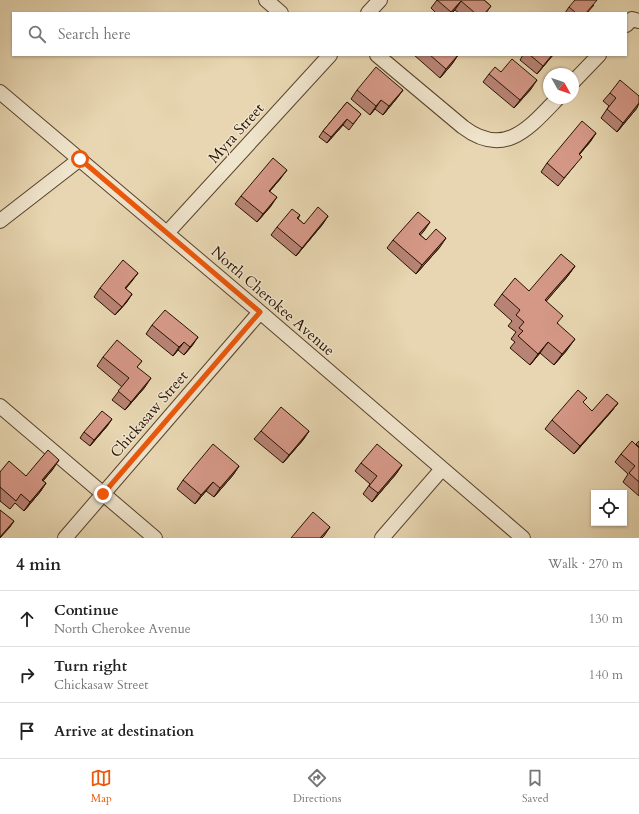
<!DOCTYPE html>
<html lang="en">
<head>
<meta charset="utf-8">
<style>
	:root { --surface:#fff; --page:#f6f6f6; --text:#222; --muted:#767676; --line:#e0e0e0; --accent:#ea580c }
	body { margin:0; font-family:Cardo,serif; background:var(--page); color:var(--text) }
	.controls { position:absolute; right:12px; bottom:12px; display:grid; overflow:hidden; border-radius:0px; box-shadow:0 1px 3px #0004 }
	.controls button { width:36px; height:36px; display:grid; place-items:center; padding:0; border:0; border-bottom:1px solid var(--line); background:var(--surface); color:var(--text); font:20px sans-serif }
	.compass { position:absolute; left:543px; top:68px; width:36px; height:36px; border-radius:50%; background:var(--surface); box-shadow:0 1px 3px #0004; rotate:130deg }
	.stop { position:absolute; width:12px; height:12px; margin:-9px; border:3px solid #ea580c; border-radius:50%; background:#fff }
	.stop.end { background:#ea580c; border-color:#fff; box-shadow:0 1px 4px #0008 }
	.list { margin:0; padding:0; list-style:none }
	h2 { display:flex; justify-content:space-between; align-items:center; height:52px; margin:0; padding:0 16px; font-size:17px }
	h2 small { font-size:13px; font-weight:400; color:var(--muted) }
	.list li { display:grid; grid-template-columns:26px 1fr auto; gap:12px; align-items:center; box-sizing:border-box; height:56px; padding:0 16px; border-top:1px solid var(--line) }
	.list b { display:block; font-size:15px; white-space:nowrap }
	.list p { margin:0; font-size:13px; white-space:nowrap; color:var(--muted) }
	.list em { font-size:13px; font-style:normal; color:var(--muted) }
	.icon { flex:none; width:22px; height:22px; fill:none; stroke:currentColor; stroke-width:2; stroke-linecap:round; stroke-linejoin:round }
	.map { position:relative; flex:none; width:639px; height:538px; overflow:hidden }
	.search { position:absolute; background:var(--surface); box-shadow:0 1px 3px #0004; left:12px; right:12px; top:12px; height:44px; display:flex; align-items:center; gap:10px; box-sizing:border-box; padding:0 14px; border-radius:0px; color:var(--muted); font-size:15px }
	.sheet { height:220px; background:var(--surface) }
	nav { display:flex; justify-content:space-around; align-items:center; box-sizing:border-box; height:56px; border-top:1px solid var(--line); background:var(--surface); font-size:11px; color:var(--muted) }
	nav a { display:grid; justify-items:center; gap:2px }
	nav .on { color:var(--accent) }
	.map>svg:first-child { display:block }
</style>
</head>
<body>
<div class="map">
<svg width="639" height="538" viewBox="0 0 639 538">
	<rect width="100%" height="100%" fill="#e7d6b1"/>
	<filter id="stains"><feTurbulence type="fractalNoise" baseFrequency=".005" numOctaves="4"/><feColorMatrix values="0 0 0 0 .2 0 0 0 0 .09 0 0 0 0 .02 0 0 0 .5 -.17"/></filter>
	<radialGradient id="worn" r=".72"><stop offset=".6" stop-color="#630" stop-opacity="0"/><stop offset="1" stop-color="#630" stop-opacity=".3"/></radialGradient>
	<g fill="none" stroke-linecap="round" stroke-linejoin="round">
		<g stroke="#58422c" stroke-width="16">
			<path id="minor" d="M266 0 281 13
				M368 13 380 0
				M626 25 632 19 639 21
				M377 55 463 127C505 159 530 127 558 98
				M573 82 599 55
				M0 92 260 312 523 538
				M0 221 80 159
				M167 233 330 55
				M0 406 155 538
				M65 538 260 312
				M382 538 442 469"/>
		</g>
		<use href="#minor" stroke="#efe4cc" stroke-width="14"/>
	</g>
	<path fill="#b78374" stroke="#281100" d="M437 0H484L491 6 486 13H459L455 10 452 13H436L431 8Z
		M594 5 587 13H565L569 7Z
		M414 55H458L452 64 440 78Z
		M523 55H553L537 74 520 60Z
		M501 72 531 89 514 108 483 82 489 74Z
		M357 90H403L397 98 383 115 375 109 370 115 351 99Z
		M610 93 637 108 617 132 601 118 609 106 603 101Z
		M347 102 361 114 349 130 343 125 327 143 319 137 323 131Z
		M596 133 590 142 579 155 575 165 558 186 541 172 547 163Z
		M281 178 270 191 271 206 257 222 235 204 241 196Z
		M300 215 298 219 304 224 328 216 322 225 296 256 271 235 277 227Z
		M424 231 420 235 426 240 440 247 416 274 387 248 393 240Z
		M575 266 567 277 546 301 558 324 567 350 554 365 540 353 530 365 510 348 515 342 511 339 516 332 508 326 512 321 494 305 502 294 529 291Z
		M138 273 125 289 132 294 126 303 115 315 94 297 100 288Z
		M152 325 198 337 184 355 178 350 173 356 146 334Z
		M103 357 142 361 137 367 145 387 125 410 112 400 122 387 97 366Z
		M583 403 592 411 618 403 611 412 574 454 545 429 552 420Z
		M108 425 90 446 80 438 84 432Z
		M261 431H309L303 440 283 463 254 439Z
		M639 441V496L623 482 628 474 615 462 621 454 636 445Z
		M361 463 402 465 396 474 372 502 363 494 370 484 355 471Z
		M239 466 233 475 214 497 206 491 195 504 177 489 183 480Z
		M53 469 43 481 46 483 40 492 24 511 15 503 10 509 0 501V472L26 476Z"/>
	<path fill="#956a5e" stroke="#281100" d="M461 1 455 10 452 13H451Z
		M458 55 452 64 440 78 446 69Z
		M552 55H553L537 74 543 66Z
		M537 80 531 89 514 108 520 100Z
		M403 90 397 98 383 115 389 106Z
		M381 100 375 109 370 115 376 106Z
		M639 103 637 108 617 132 623 123Z
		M347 119 343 125 327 143 331 137Z
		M596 133 590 142 572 163 579 154Z
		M287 170 281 178 263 199 269 191Z
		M277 197 271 206 257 222 263 214Z
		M328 216 322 225 296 256 302 248Z
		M430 222 424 231 413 243 419 234Z
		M446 238 440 247 416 274 422 265Z
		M575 266 567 277 537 312 545 300Z
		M138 273 132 281 119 297 125 288Z
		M132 294 126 303 115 315 122 307Z
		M198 337 192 346 184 355 190 347Z
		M575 339 567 350 554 365 562 354Z
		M184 342 178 350 173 356 179 347Z
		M548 342 540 353 530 365 538 354Z
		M151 378 145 387 125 410 131 402Z
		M618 403 611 412 574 454 580 446Z
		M112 419 108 425 90 446 94 440Z
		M309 431 303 440 283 463 289 455Z
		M59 460 53 469 36 489 42 480Z
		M402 465 396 474 372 502 378 493Z
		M239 466 233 475 214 497 220 488Z
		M213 482 206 491 195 504 201 495Z
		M46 483 40 492 24 511 30 502Z
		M14 521 10 527 0 538V537Z
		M330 527 324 536 322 538H320Z"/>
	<path fill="#d59887" stroke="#281100" d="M437 0H484L491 6 485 13H475L461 1 451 12Z
		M575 0H597L586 13H576L569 7Z
		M430 55H458L446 69Z
		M530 55H552L543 66Z
		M512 59 537 80 520 100 489 74 495 67 501 72Z
		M376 67 403 90 389 106 381 100 376 106 357 90Z
		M620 80 639 96V103L623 123 607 109 616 98 610 93Z
		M347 102 361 114 353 124 347 119 331 137 323 131Z
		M582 121 596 133 579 154 582 157 564 178 547 163Z
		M273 158 287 170 269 191 277 197 263 214 241 196Z
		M318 207 328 216 302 248 277 227 292 209 300 215 297 218 304 224Z
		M418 212 430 222 419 234 426 240 436 229 446 238 422 265 393 240Z
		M561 254 575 266 545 300 563 316 557 323 575 339 562 354 548 342 538 354 518 336 523 331 519 328 524 322 516 315 520 310 502 294 515 278 529 291Z
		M123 260 138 273 125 288 132 294 122 307 100 288Z
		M165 310 198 337 190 347 184 342 179 347 152 325Z
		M117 340 142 361 137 367 151 378 131 402 118 391 129 378 103 357Z
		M578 390 587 398 583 402 592 411 607 394 618 403 580 446 552 420Z
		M281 407 309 431 289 455 261 431Z
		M102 411 112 419 94 440 84 432Z
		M632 441 639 448V482L629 473 635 466 621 454Z
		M639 441V447L636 444Z
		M213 444 239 466 220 488 213 482 201 495 183 480Z
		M377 444 402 465 378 493 369 486 377 476 361 463Z
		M48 450 59 460 42 480 46 483 30 502 21 494 16 501 0 487V472L9 461 26 476Z
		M0 510 14 521 0 537Z
		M313 512 330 527 320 538H291Z"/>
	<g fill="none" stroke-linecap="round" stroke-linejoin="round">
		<path stroke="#ea580c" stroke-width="5" d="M80 159 260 312 103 494"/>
	</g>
	<g text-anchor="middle" stroke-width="3" stroke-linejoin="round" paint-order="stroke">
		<g font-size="15" fill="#281100" stroke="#efe4cc">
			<text transform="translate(236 133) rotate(-48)" y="5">Myra Street</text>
			<text transform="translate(273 301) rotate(41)" y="5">North Cherokee Avenue</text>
			<text transform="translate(149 414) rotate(-49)" y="5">Chickasaw Street</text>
		</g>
	</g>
	<rect width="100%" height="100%" filter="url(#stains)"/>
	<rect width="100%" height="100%" fill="url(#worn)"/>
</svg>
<div class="controls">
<button><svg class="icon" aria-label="locate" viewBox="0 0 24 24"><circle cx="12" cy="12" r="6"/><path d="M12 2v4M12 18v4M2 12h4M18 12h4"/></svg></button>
</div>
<svg class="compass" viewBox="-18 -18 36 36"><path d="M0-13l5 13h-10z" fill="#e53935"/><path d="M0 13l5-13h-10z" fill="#767676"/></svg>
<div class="stop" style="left:80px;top:159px"></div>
<div class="stop end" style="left:103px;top:494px"></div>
<div class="search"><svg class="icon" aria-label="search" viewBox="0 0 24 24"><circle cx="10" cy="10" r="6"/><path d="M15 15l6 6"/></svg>Search here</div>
</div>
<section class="sheet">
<h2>4 min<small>Walk · 270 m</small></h2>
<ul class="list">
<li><svg class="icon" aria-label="ahead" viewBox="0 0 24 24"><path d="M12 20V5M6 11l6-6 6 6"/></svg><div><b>Continue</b><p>North Cherokee Avenue</p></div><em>130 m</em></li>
<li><svg class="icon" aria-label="right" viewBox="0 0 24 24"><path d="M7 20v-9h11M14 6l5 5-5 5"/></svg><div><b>Turn right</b><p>Chickasaw Street</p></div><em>140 m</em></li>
<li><svg class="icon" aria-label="arrive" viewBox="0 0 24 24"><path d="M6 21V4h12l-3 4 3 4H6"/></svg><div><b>Arrive at destination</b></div></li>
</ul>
</section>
<nav>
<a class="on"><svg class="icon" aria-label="map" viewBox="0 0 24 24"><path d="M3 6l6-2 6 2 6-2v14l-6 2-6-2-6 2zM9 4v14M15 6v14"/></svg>Map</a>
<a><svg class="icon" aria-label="directions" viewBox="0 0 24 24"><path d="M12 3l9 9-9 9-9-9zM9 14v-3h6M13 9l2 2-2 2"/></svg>Directions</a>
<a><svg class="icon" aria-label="saved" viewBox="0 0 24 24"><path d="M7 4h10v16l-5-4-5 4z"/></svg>Saved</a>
</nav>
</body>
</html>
